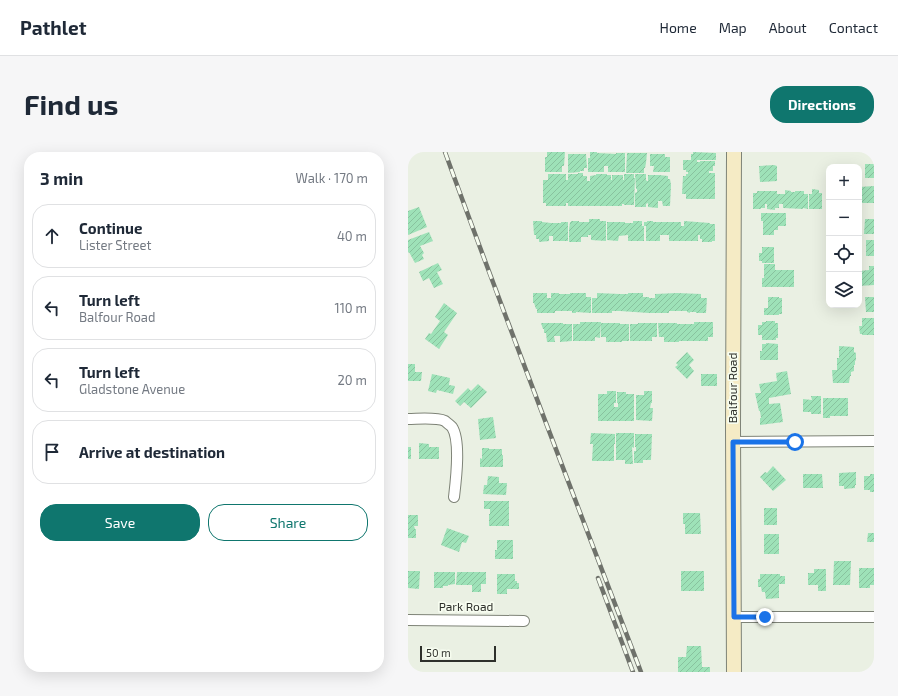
<!DOCTYPE html>
<html lang="en">
<head>
<meta charset="utf-8">
<style>
	:root { --surface:#fff; --page:#f6f6f7; --text:#1f2937; --muted:#747a83; --line:#e0e1e3; --accent:#0f766e }
	body { margin:0; font-family:"Exo 2",sans-serif; background:var(--page); color:var(--text) }
	.controls { position:absolute; right:12px; top:12px; display:grid; overflow:hidden; border-radius:8px; box-shadow:0 4px 16px #0002 }
	.controls button { width:36px; height:36px; display:grid; place-items:center; padding:0; border:0; border-bottom:1px solid var(--line); background:var(--surface); color:var(--text); font:20px sans-serif }
	.scale { position:absolute; left:12px; bottom:10px; width:76px; box-sizing:border-box; padding-left:4px; border:2px solid #2e302b; border-top:0; font-size:11px; line-height:14px; white-space:nowrap; color:#2e302b; -webkit-text-stroke:3px #f7fdf0; paint-order:stroke }
	.stop { position:absolute; width:12px; height:12px; margin:-9px; border:3px solid #1a73e8; border-radius:50%; background:#fff }
	.stop.end { background:#1a73e8; border-color:#fff; box-shadow:0 1px 4px #0008 }
	.list { margin:0; padding:0; list-style:none }
	h2 { display:flex; justify-content:space-between; align-items:center; height:52px; margin:0; padding:0 16px; font-size:17px }
	h2 small { font-size:13px; font-weight:400; color:var(--muted) }
	.list li { display:grid; grid-template-columns:26px 1fr auto; gap:12px; align-items:center; box-sizing:border-box; height:64px; margin:0 8px 8px; padding:0 8px; border:1px solid var(--line); border-radius:16px }
	.list b { display:block; font-size:15px; white-space:nowrap }
	.list p { margin:0; font-size:13px; white-space:nowrap; color:var(--muted) }
	.list em { font-size:13px; font-style:normal; color:var(--muted) }
	.actions { display:flex; gap:8px; padding:12px 16px }
	.actions a { flex:1; padding:9px 0; border:1px solid var(--accent); border-radius:16px; text-align:center; font-size:14px; color:var(--accent) }
	.actions .main { background:var(--accent); color:#fff }
	.icon { flex:none; width:22px; height:22px; fill:none; stroke:currentColor; stroke-width:2; stroke-linecap:round; stroke-linejoin:round }
	.map { position:relative; flex:none; width:466px; height:520px; overflow:hidden; border-radius:16px }
	header { display:flex; align-items:center; gap:24px; box-sizing:border-box; height:56px; padding:0 20px; background:var(--surface); border-bottom:1px solid var(--line) }
	header strong { font-size:19px }
	nav { display:flex; gap:22px; margin-inline-start:auto; font-size:14px }
	.intro { display:flex; align-items:center; justify-content:space-between; box-sizing:border-box; height:96px; padding:0 24px }
	h1 { margin:0; font-size:28px }
	.button { padding:10px 18px; border-radius:16px; background:var(--accent); color:#fff; font-size:14px; font-weight:700 }
	main { display:flex; gap:24px; padding:0 24px }
	aside { flex:1; background:var(--surface); border-radius:16px; box-shadow:0 4px 16px #0002 }
	.map>svg:first-child { display:block }
</style>
</head>
<body>
<header>
<strong>Pathlet</strong>
<nav><a>Home</a><a>Map</a><a>About</a><a>Contact</a></nav>
</header>
<div class="intro"><h1>Find us</h1><a class="button">Directions</a></div>
<main>
<aside>
<h2>3 min<small>Walk · 170 m</small></h2>
<ul class="list">
<li><svg class="icon" aria-label="ahead" viewBox="0 0 24 24"><path d="M12 20V5M6 11l6-6 6 6"/></svg><div><b>Continue</b><p>Lister Street</p></div><em>40 m</em></li>
<li><svg class="icon" aria-label="left" viewBox="0 0 24 24"><path d="M17 20v-9H6M10 6l-5 5 5 5"/></svg><div><b>Turn left</b><p>Balfour Road</p></div><em>110 m</em></li>
<li><svg class="icon" aria-label="left" viewBox="0 0 24 24"><path d="M17 20v-9H6M10 6l-5 5 5 5"/></svg><div><b>Turn left</b><p>Gladstone Avenue</p></div><em>20 m</em></li>
<li><svg class="icon" aria-label="arrive" viewBox="0 0 24 24"><path d="M6 21V4h12l-3 4 3 4H6"/></svg><div><b>Arrive at destination</b></div></li>
</ul>
<div class="actions"><a class="main">Save</a><a>Share</a></div>
</aside>
<div class="map">
<svg width="466" height="520" viewBox="0 0 466 520">
	<defs>
		<pattern id="building-hatch" width="6" height="6" patternUnits="userSpaceOnUse"><rect width="6" height="6" fill="#9ee2b8"/><path d="M-1 1l2-2M0 6l6-6M5 7l2-2" fill="none" stroke="#88c29e"/></pattern>
	</defs>
	<rect width="100%" height="100%" fill="#eaf0e3"/>
	<path fill="url(#building-hatch)" d="M139 0H157L156 14H154V20H137V5H139Z
		M182 0H189V1L208 2V1H217V20H200V14H196V20H180V6H182Z
		M285 0 308 1V8H289V10H292V9H307V14H305V19H301V21H307V47H278V42H274L275 24H278V22H280V20H278V18H275V8H283V2H285Z
		M219 1H239L238 11 237 16H236V21H218Z
		M160 2H178L179 16H176V19H172V20L160 21Z
		M242 2H257V5H262V20H245L246 14H242Z
		M457 12H466V26H457Z
		M366 13 369 14V29L352 30 351 14Z
		M170 21H175V24H179V29H182V24L188 23V22H199V23H203V28H204V23H215V28H216V22H226V26H227L226 53H216V52H214V54H160V51H158V54H138V51H135V28H140V22H158V28H160V22H170Z
		M227 22H238V28L239 29H240V23H251L260 24V27H262L263 33 262 54H255L254 49H250V56L240 55V51L238 52V55H227V41L229 40V37H228Z
		M466 34V51H451V35Z
		M404 37 411 38V41H414V57H401V42H404Z
		M377 38 383 39V40H387V39H396V42H400V57L395 56V57L375 56V52H371V56H367V58L359 57V52H357V56H353V57H345V41H349V39H369V42H377Z
		M11 55 19 75 0 83V59Z
		M353 61H378V74H370V78H366V83H355V69H353Z
		M181 67H192V69H198V89L183 88V83H180V85H173V90H161V77L162 70H163V69H171V70H181Z
		M457 67H466V82H456Z
		M125 69H134V70L143 71H153V70H160V89H145V84H141V89L131 90V87H128V83H126Z
		M225 69H234V74H236V89H220V83L211 84 210 89 199 88V70H217V71H225Z
		M239 69H245V70H273V74H276V69L302 71V72H307V89H304V90H294V87H292V83H290V89H261V83H252V89H238V74H236V70H239Z
		M21 80 25 89 12 94 16 101 14 103 16 107 7 111 1 100 0 101V88Z
		M458 88H466V104H458Z
		M354 95H366V111H354V109H351V101H354Z
		M30 111 34 118 29 120 35 132 26 136 21 126 15 129 11 120Z
		M356 112H367V118H386V135H354V126H356Z
		M461 114H466V133L451 134V119L461 118Z
		M125 141H139V146H143V141H151V142H162V141H178V145H183V161L168 160V161H164V159H147V161H129V157H128L126 151H125Z
		M189 141 212 142V159H204V161H184V146H189Z
		M220 141H235V145H241V161L212 159V142H220Z
		M269 141 293 142V146H299L298 161H288V160H282V161L279 160V159H261V161H241V146H247V142Z
		M360 145H371V146H374V162H371V163H356V156H360Z
		M457 145H466V160H458Z
		M36 151 49 161 36 180 40 183 31 197 17 187 21 181 23 182 32 169 27 165Z
		M454 166H466V183H454V182H452L451 174H454Z
		M358 169H367V171H370V186H368V188H354V183H350V173H354V170H358Z
		M172 170H193L192 186 187 185V189H165V172H172Z
		M286 170H305V185H300V189H271V190H256V185H251L250 171H269V172H286Z
		M133 171H155V172H164V189L152 190V184H146L147 190H139L138 181H136V177H135Z
		M193 171H212V172H221V189H214V190H198V185H193Z
		M230 171H249V185H244V189H222V172H230Z
		M358 191 370 192V208H352V199H354V192H358Z
		M431 194 446 195V200L448 201V209L447 208V213H446V219L443 220V224H442L441 231H425L424 218H429V206H431Z
		M279 200 286 208 281 213 286 219 279 227 267 215 270 213 268 211Z
		M0 212H7V220H14L13 229H0Z
		M379 219 383 242 361 246V252L372 251 375 270 352 273V266H353L352 259H351L347 241H353L351 232 369 229 368 221Z
		M24 222 42 226 41 233 47 234 45 242 29 238 28 241 20 239Z
		M293 222H309V234H293Z
		M70 232 79 240 63 256 56 250 52 254 47 249 60 236 63 239Z
		M199 239H208V251H206V255H210V251H209V240H218V242H226V269H190V242H199Z
		M236 239H244V251H243L242 256H245L244 269 228 268V243H236Z
		M403 244H413V262H403V260H395V247L404 248Z
		M415 246H440V264H422V266H415Z
		M85 265 88 286 72 288 70 267Z
		M183 281 207 282V292H206V309H184L185 292H182Z
		M208 281H226V296L224 295 225 312H217V308H208Z
		M227 282H244L243 308H235V311H226V299H228V295H227Z
		M11 291 21 292V295H31V307H11Z
		M0 295H3V307H0Z
		M74 296H81V297H94V303H95V315H72V306L74 307Z
		M365 314 378 328 365 339 352 325 357 320 359 321Z
		M448 320V333H447V336L436 337V334H431V321Z
		M395 322H414L415 336H395Z
		M462 322H466V340H462V338H456V324H462Z
		M80 324 91 325V331H99L98 343 75 342 76 333H79Z
		M76 349H101V374H81V362H82V357H76Z
		M356 356H369V373H356Z
		M275 361H292L293 382H277V372H275Z
		M0 363H10V374H6L7 377H8V386H0Z
		M39 376 61 384 58 391 54 390 51 400 33 393Z
		M460 381H466V390H459Z
		M356 382H371V402H356Z
		M89 388H105V407H87V398H89Z
		M426 409H443L442 433H425Z
		M451 416H466V433H462V436H451Z
		M406 417H418V439H410V433H400V421H406Z
		M0 419H12L11 437 0 436Z
		M273 419H296V439H273Z
		M26 420H47V432L40 433V434H35V436H26Z
		M49 420H78V432H73V440H64V433H48Z
		M89 422H107V429H109V431H111V437H99V442H89Z
		M352 422H372V424H377V432H371V446L358 447 357 440H354L353 435H350V427H352Z
		M279 494H293L294 515H302V520H270V505H278Z"/>
	<g fill="none" stroke-linecap="round" stroke-linejoin="round">
		<g stroke="#7e8377" stroke-width="12">
			<path id="street" d="M0 267C10 267 28 265 37 269 39 271 42 273 44 275 53 289 48 328 46 345
				M325 290 466 289
				M326 465H466
				M0 468 116 469"/>
		</g>
		<g stroke="#7e8377" stroke-width="16">
			<path id="secondary" d="M326 520 325 275 326 0"/>
		</g>
		<use href="#street" stroke="#fff" stroke-width="10"/>
		<use href="#secondary" stroke="#f5ebc5" stroke-width="14"/>
		<g stroke="#6f726b" stroke-width="4.5">
			<path id="rail" d="M37 0C100 174 167 347 233 520
				M190 426 225 520"/>
		</g>
		<use href="#rail" stroke="#f7fdf0" stroke-width="3" stroke-dasharray="9" stroke-linecap="butt"/>
	</g>
	<g fill="none" stroke-linecap="round" stroke-linejoin="round">
		<path stroke="#1a73e8" stroke-width="5" d="M357 465H326L325 290H387"/>
	</g>
	<g text-anchor="middle" stroke-width="3.5" stroke-linejoin="round" paint-order="stroke">
		<g font-size="12" fill="#2e302b" stroke="#f7fdf0">
			<text transform="translate(325 236) rotate(-90)" y="4">Balfour Road</text>
			<text x="58" y="459">Park Road</text>
		</g>
	</g>
</svg>
<div class="controls">
<button>+</button>
<button>−</button>
<button><svg class="icon" aria-label="locate" viewBox="0 0 24 24"><circle cx="12" cy="12" r="6"/><path d="M12 2v4M12 18v4M2 12h4M18 12h4"/></svg></button>
<button><svg class="icon" aria-label="layers" viewBox="0 0 24 24"><path d="M12 4l9 5-9 5-9-5zM3 14l9 5 9-5"/></svg></button>
</div>
<div class="scale">50 m</div>
<div class="stop" style="left:387px;top:290px"></div>
<div class="stop end" style="left:357px;top:465px"></div>
</div>
</main>
</body>
</html>
